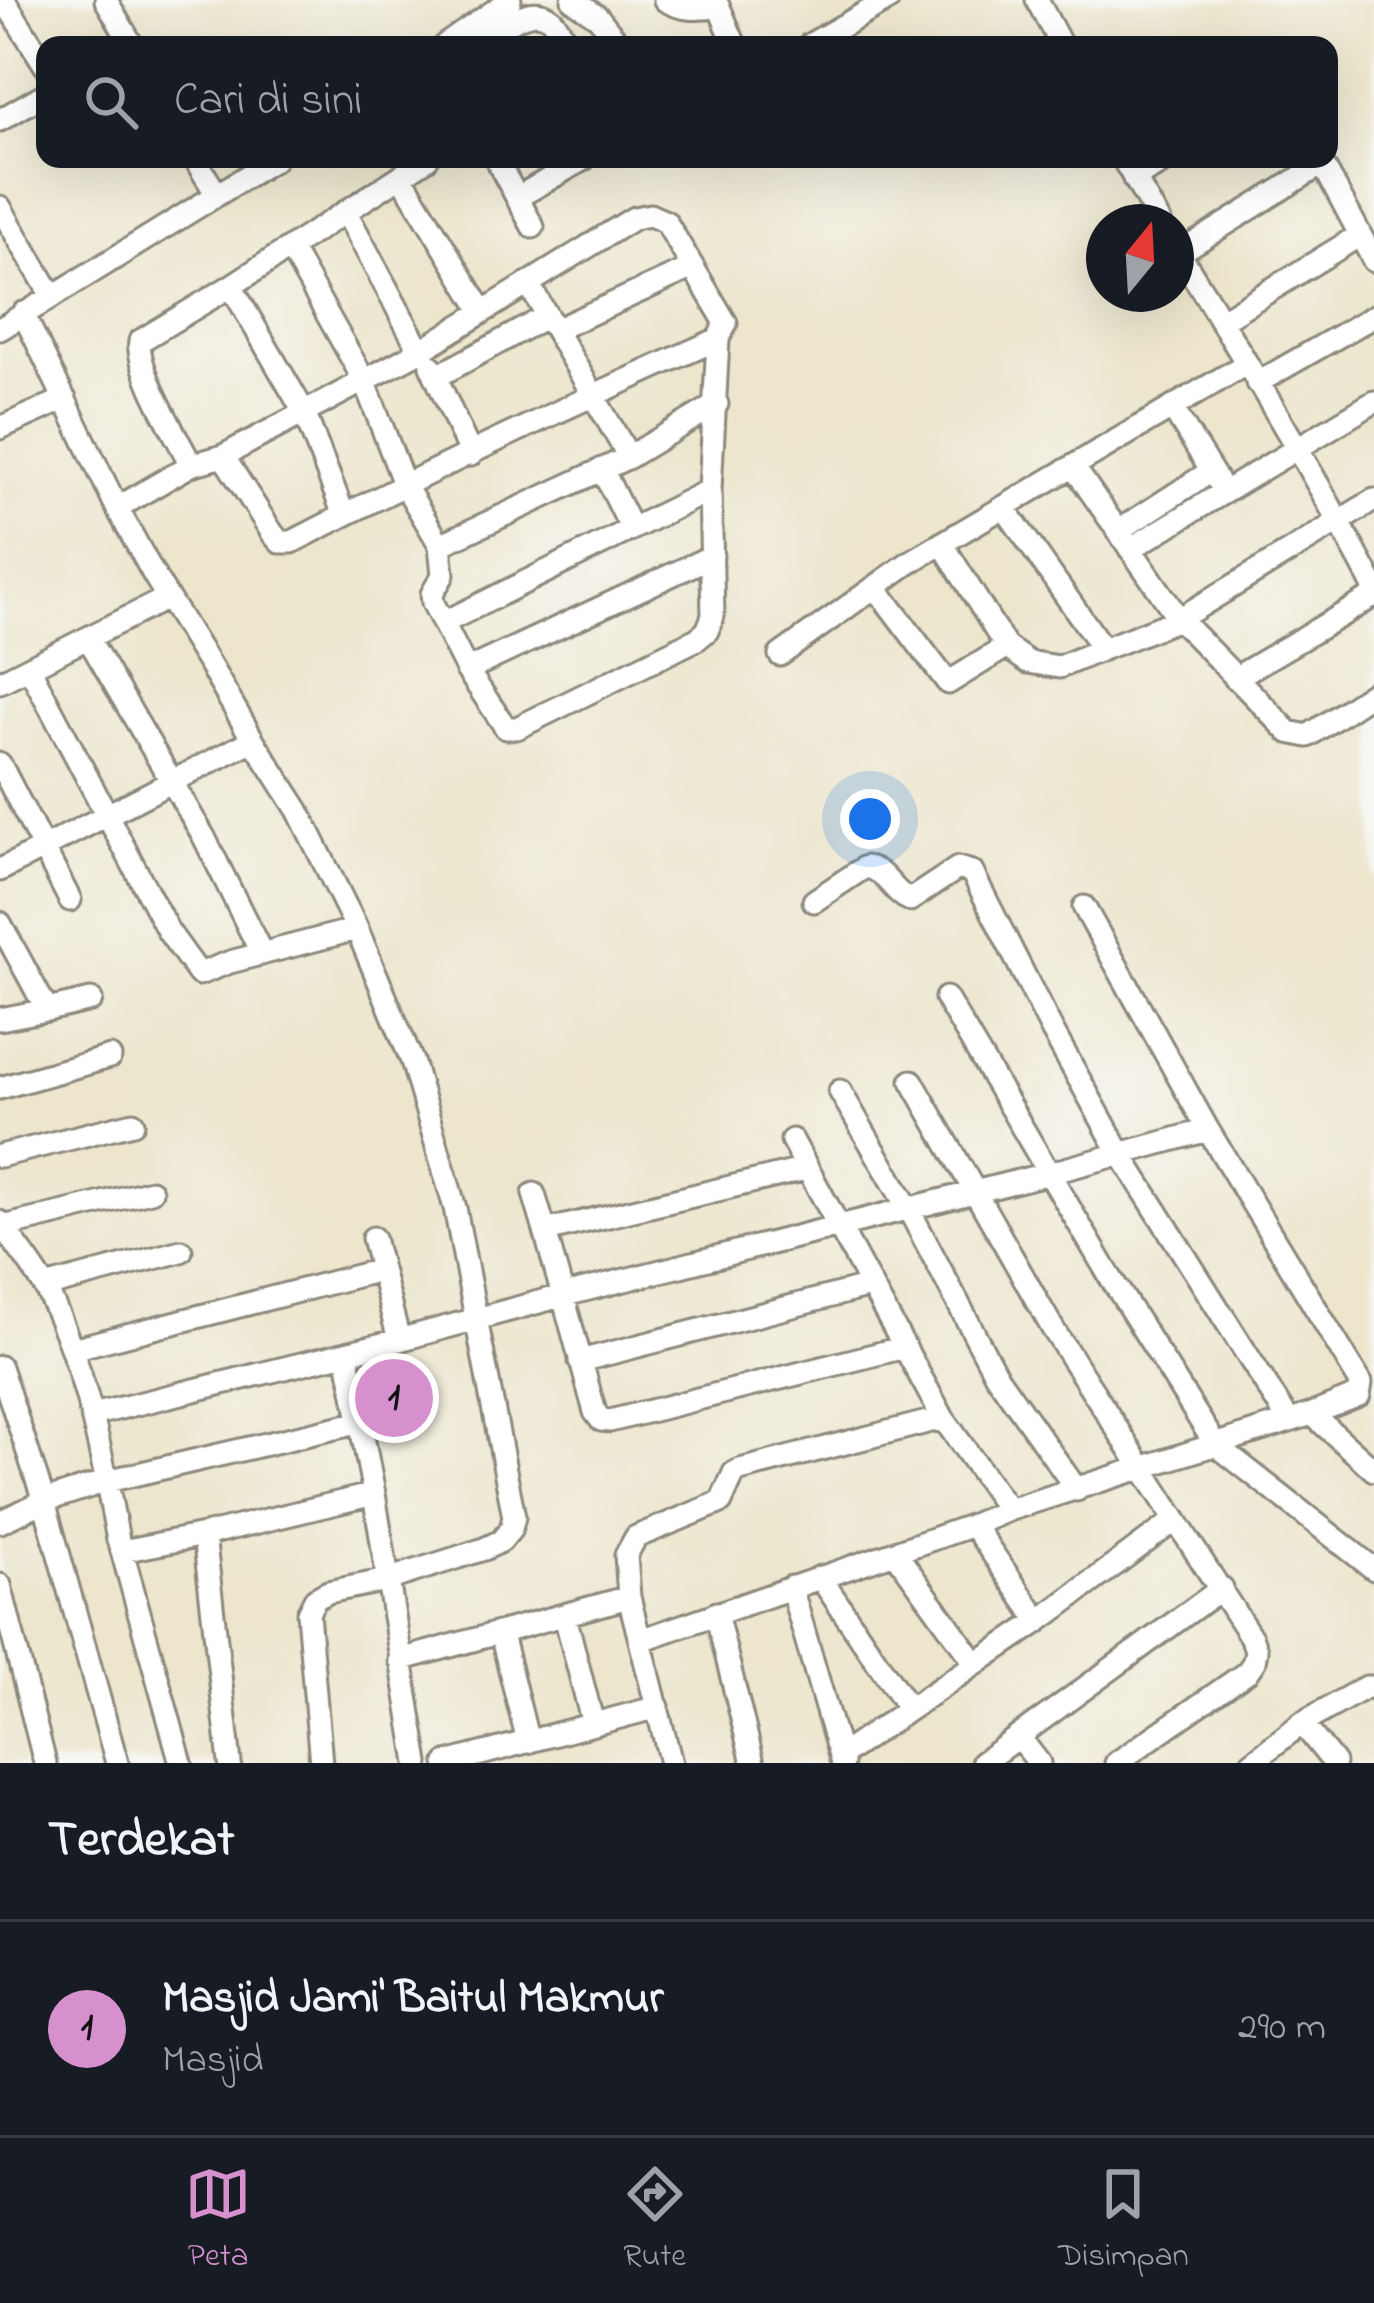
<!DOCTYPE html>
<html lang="id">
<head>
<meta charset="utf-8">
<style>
	:root { --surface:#171b24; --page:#242831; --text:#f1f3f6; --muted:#9ea1a6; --line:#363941; --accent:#d690ce }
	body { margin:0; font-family:"Indie Flower",sans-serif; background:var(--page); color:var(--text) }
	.compass { position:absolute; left:1086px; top:204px; width:108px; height:108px; border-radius:50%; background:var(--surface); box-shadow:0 12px 48px #0002; rotate:18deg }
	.you { position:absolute; left:870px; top:819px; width:42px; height:42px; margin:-30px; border:9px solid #fff; border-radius:50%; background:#1a73e8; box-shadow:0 0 0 18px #1a73e833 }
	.badge { display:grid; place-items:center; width:78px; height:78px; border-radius:50%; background:var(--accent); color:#111; font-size:39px; font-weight:700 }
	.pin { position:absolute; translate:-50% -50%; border:6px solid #fff; box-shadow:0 3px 12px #0006 }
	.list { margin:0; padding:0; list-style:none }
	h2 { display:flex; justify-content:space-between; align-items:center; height:156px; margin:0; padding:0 48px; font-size:51px }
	h2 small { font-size:39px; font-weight:400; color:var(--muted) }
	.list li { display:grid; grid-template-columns:78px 1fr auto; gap:36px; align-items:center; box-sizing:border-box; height:216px; padding:0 48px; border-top:3px solid var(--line) }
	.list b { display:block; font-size:45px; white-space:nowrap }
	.list p { margin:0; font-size:39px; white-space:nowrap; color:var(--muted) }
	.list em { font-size:39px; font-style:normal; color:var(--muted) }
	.icon { flex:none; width:66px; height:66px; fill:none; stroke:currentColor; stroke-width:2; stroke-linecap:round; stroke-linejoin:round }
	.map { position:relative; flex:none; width:1374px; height:1763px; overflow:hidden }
	.search { position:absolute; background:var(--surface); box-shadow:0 12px 48px #0002; left:36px; right:36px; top:36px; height:132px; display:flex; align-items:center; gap:30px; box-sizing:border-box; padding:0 42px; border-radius:24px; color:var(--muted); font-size:45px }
	.sheet { height:372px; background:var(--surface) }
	nav { display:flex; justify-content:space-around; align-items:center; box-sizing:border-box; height:168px; border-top:3px solid var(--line); background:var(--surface); font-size:33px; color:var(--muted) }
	nav a { display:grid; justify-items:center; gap:6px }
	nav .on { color:var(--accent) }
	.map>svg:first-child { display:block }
</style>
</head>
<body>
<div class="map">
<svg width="1374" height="1763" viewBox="0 0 1374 1763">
	<rect width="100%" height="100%" fill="#f6f6f2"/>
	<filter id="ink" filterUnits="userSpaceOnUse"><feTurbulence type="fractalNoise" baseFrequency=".00833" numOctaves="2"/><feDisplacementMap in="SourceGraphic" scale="24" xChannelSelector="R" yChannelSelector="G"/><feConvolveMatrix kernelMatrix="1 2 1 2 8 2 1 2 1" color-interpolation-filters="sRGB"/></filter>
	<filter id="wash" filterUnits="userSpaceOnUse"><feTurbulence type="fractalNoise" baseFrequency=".004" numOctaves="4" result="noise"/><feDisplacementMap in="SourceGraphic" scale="48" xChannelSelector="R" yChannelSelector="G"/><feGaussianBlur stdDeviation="2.7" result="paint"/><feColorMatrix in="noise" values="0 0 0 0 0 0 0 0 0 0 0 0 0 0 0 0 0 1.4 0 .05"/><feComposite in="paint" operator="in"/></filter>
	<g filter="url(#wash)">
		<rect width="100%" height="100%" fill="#ede6cd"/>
	</g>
	<g filter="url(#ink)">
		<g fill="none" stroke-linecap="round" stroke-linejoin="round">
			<g stroke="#8c887c" stroke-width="27">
				<path id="minor" d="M4 0 45 65
					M106 0 132 45
					M573 0 598 17 620 45
					M665 0C683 11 699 9 719 7L735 45
					M1037 0 1061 45
					M445 45 510 0
					M479 45C497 33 529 0 551 19 558 25 563 37 568 45
					M809 45 888 0
					M0 120 45 94
					M195 159 217 195
					M496 159 533 227
					M1123 159 1160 222
					M1320 159 1374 261
					M401 176 482 310
					M1134 179 1169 159
					M518 197 584 159
					M0 207 52 296
					M346 212 420 351
					M1176 248C1245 359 1313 471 1374 587
					M1179 253 1322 164
					M528 283 629 457
					M231 286 304 412 344 515
					M23 313 117 508 155 577 212 669 253 740 298 810 357 929 412 1061 455 1208 514 1517 511 1529 501 1541 484 1549 387 1580 328 1592 315 1599 308 1613 321 1763
					M1222 320 1360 235
					M0 329 275 159
					M555 330 693 267
					M431 366 471 455
					M436 377 547 316
					M1257 383 1374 316
					M1173 409 1217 480
					M0 428 65 399
					M223 456 273 534 280 542H292C431 470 574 403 718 339
					M191 465C178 438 135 368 140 341L231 286 427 159
					M1073 466 1179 619 1289 732 1308 736 1374 692
					M602 469 631 528
					M1004 507 1103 649 1179 619 1374 500
					M117 508 191 465 223 456 420 351 634 218 650 215 666 222 726 323 718 339 710 490 713 616 707 631 697 639 517 728H506L467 670 433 603 432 594 443 575 440 545 404 484 364 380 290 248
					M1118 531 1211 471
					M942 543 1006 647 1028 662 1059 667 1103 649
					M440 545 629 457 717 404
					M1130 549 1374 402
					M876 588 948 683 1006 647
					M443 623 710 490
					M88 638 204 837 262 954
					M780 655 907 564 1246 364
					M30 669 168 931 199 974 230 962 357 929
					M467 670 712 556
					M1235 678 1374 596
					M0 682 167 598
					M0 764 70 900
					M0 870 253 740
					M814 901 865 867C885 868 892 893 910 900L958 868 972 872 1052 1030 1120 1153 1289 1421
					M0 923 47 1010 0 1019
					M946 998 1109 1275 1215 1444 1374 1569
					M47 1010 91 1000
					M912 1081 1053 1329 1252 1639 1256 1650 1254 1662 1247 1672 1116 1763
					M0 1088 110 1057
					M840 1091 908 1208 996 1375 1077 1490
					M792 1140 943 1418 1008 1510
					M0 1156 133 1123
					M806 1169 545 1231 595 1412 601 1420 610 1421 905 1347
					M534 1194 545 1231
					M0 1222C15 1245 35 1267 47 1291 86 1369 102 1455 118 1540L122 1551 204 1535 374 1494
					M3 1227 151 1191
					M373 1238 399 1340
					M45 1287 181 1251
					M72 1349 380 1270
					M347 1353 374 1494 418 1763
					M580 1361 870 1286
					M0 1367 44 1501 117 1763
					M1312 1414 1374 1470
					M92 1415 399 1340 561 1296 1050 1173 1208 1130
					M0 1522 44 1501 107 1481 361 1422
					M973 1525 1039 1621
					M204 1535 230 1763
					M122 1551 181 1763
					M895 1552 976 1664
					M820 1577 909 1709
					M0 1585 45 1763
					M791 1587 842 1763
					M716 1613 753 1763
					M565 1616 593 1724
					M501 1634 528 1742
					M641 1640 973 1525 1008 1510 1312 1414 1359 1395 1361 1383 1208 1130 1084 907
					M400 1660 629 1597
					M1302 1723 1334 1763
					M1019 1737 1039 1763
					M840 1756 1039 1621 1174 1521
					M447 1763 658 1707
					M671 1763 629 1597 626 1555 636 1537 721 1502 734 1473 740 1470 943 1418
					M982 1763 1222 1588
					M1251 1763 1302 1723 1366 1687H1374"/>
			</g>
			<use href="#minor" stroke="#fff" stroke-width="21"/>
		</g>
	</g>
</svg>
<svg class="compass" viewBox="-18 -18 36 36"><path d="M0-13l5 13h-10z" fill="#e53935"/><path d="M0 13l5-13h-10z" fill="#9ea1a6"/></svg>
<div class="you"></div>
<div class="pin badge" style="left:394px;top:1398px">1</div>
<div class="search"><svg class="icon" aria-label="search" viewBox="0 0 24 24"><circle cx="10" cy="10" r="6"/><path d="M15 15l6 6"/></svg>Cari di sini</div>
</div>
<section class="sheet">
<h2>Terdekat<small></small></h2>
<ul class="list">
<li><span class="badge">1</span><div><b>Masjid Jami' Baitul Makmur</b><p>Masjid</p></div><em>290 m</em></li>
</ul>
</section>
<nav>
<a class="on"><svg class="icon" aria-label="map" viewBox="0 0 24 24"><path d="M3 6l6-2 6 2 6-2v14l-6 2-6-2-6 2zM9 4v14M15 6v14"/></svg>Peta</a>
<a><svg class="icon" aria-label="directions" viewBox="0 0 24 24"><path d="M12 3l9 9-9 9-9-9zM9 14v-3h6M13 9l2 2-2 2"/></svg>Rute</a>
<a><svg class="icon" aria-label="saved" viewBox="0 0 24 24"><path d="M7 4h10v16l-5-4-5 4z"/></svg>Disimpan</a>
</nav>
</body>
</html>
